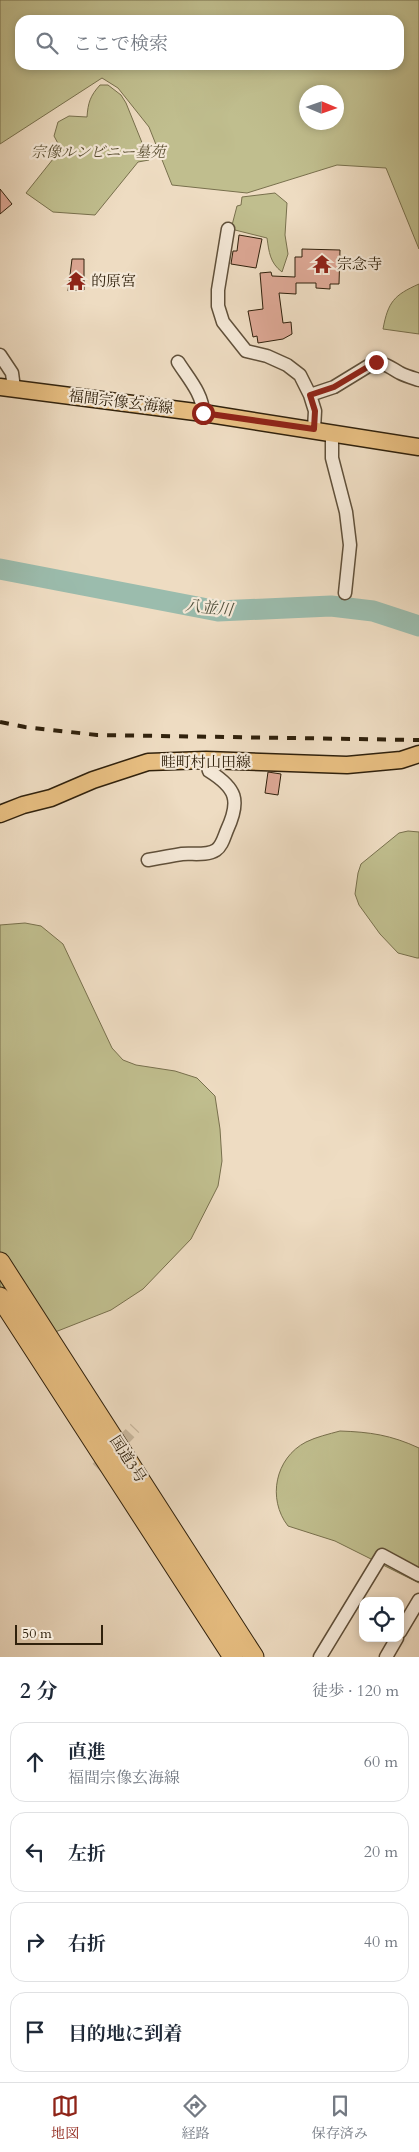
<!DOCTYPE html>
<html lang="ja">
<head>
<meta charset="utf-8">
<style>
	:root { --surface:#fff; --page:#f2f2f3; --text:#1f2937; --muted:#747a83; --line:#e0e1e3; --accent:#8f2418 }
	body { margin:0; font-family:Cardo,"Noto Serif JP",serif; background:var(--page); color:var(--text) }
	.controls { position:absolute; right:15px; bottom:15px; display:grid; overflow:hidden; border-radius:10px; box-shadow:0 2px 8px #0003 }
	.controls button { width:45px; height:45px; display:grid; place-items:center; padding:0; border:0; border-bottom:1px solid var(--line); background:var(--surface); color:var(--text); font:25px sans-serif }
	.compass { position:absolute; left:299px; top:85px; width:45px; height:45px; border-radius:50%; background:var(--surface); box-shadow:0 2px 8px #0003; rotate:92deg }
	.scale { position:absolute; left:15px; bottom:12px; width:88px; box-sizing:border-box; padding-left:5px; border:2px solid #30210c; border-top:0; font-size:14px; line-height:18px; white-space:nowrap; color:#30210c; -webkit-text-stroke:4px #f4e8d7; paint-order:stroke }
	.stop { position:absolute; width:15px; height:15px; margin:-11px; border:4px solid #8f2418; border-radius:50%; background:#fff }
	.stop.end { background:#8f2418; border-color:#fff; box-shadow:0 1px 5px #0008 }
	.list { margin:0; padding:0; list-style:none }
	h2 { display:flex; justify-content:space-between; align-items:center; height:65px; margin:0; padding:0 20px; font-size:21px }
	h2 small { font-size:16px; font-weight:400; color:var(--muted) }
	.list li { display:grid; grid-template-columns:32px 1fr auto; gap:15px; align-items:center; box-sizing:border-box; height:80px; margin:0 10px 10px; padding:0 10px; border:1px solid var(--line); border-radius:15px }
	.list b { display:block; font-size:19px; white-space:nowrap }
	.list p { margin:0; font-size:16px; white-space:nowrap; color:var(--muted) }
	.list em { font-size:16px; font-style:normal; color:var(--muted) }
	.icon { flex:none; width:28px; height:28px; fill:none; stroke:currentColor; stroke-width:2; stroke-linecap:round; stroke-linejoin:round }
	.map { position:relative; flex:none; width:419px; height:1657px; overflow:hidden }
	.search { position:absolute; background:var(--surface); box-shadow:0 2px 8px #0003; left:15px; right:15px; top:15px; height:55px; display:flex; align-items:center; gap:12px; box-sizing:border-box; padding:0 18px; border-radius:15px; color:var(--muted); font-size:19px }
	.sheet { height:425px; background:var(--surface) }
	nav { display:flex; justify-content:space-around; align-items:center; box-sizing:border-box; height:70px; border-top:1px solid var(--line); background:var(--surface); font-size:14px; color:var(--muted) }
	nav a { display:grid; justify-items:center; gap:2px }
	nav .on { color:var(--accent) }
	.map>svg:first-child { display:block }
</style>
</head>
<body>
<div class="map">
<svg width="419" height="1657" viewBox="0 0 419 1657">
	<rect width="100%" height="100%" fill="#eedcc2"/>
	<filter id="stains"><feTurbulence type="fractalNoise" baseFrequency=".004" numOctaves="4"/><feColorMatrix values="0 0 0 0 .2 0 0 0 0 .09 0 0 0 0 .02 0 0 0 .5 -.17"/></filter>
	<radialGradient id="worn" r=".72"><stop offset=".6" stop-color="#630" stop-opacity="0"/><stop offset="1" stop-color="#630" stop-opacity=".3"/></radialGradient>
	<path fill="#c0be8e" stroke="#78704d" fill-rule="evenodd" d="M0 0H419V249L386 168 337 165 247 193 172 185 149 127 118 88 102 78 0 144ZM20 20H399V65H20ZM336 92V122H306V92Z
		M100 85H108L121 95 126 103 149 160 138 162 95 215 53 212 26 193 61 149 54 136 58 122 69 116 87 117C88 103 90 96 100 85Z
		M275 193 287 203 285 235 288 254 282 272C270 263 269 252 267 238L231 229 237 206 241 205 242 197Z
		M419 284V334L383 329C388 302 394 295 419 284Z
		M408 831 419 832V958H417L398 953 380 934 359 905 355 894 358 873 361 864 399 833Z
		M25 923 41 926 63 944 112 1048 123 1060 136 1065 175 1071 197 1078 215 1096 220 1129 222 1161 218 1186 191 1239 143 1289 111 1310 45 1336 31 1334 0 1301V925Z
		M340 1431C370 1432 391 1435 419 1448V1583L335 1541 288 1526C267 1499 275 1458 306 1442 316 1437 329 1434 340 1431Z"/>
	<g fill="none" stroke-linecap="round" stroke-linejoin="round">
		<path stroke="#9bbcad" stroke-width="21" d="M0 569 218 611 331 606 373 611 419 626"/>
	</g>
	<path fill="#dca794" stroke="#30210c" d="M0 189 12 204 0 214Z
		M239 235 262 239 256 268 231 264 233 251H237Z
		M302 249 340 250 339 284H330V289L316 288V283H296V294L279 293 283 323 291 322 292 334 283 339 258 343 257 336 253 337 248 311 263 309 260 273 271 272 272 276 295 277V257H302Z
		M72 259H84V290L68 291Z
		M268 772 281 774 278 795 265 793Z"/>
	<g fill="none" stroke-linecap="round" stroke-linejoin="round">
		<path stroke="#c8b79e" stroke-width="12" stroke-dasharray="12 6" stroke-linecap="butt" d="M97 1468 135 1428"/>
		<g stroke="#60503a" stroke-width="15">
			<path id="minor" d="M228 229 218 290V306L223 322 246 351 267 356 287 365 300 375 310 395
				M0 355 12 373 14 388
				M178 362C188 378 203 394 203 413
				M314 429 315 411 310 395 334 387 370 365C383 360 389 367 400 373 406 376 413 378 419 380
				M332 433V458L346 512 350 545 345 593
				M148 860C159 858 170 856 182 854 192 853 207 856 216 850 222 846 224 837 227 830 241 800 236 788 209 771L206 760
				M400 1632 419 1600
				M320 1657 382 1555 419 1575
				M386 1657 397 1638"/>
		</g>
		<g stroke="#30210c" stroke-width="19">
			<path id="major" d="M0 387 203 413 419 447
				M0 814 23 805 51 798 93 780 148 762 206 760 347 765 401 760 419 754"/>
		</g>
		<g stroke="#30210c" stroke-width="21">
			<path id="highway" d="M0 1262 254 1657
				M0 1297 233 1657"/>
		</g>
		<use href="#minor" stroke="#f4e8d7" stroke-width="12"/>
		<use href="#major" stroke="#e7be81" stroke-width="16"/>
		<use href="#highway" stroke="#e7be81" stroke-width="19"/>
		<path stroke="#30210c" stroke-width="4" stroke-dasharray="9 9" stroke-linecap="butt" d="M0 722 25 727 97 735 419 740"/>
	</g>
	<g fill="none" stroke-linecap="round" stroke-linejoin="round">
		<path stroke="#8f2418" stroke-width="6" d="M203 413 314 429 315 411 310 395 334 387 376 362"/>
	</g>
	<defs>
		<g id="temple-bare" transform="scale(1.5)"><path d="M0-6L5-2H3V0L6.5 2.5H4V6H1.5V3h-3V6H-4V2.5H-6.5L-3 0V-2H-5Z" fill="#8f2418" stroke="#f4e8d7" stroke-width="2.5" paint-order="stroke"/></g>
	</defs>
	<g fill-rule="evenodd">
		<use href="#temple-bare" x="322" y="264"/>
		<use href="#temple-bare" x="76" y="281"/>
	</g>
	<g text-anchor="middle" stroke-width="4.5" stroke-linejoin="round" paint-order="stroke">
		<g font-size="15" font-style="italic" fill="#5b5033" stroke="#f4e8d7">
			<text x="98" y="157">宗像ルンビニー墓苑</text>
		</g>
		<g font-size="15" fill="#30210c" stroke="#f4e8d7" text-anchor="start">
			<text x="337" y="269">宗念寺</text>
			<text x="91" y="286">的原宮</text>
		</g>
		<g font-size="15" fill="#30210c" stroke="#f4e8d7">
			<text transform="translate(121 402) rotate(7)" y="5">福間宗像玄海線</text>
			<text x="206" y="767">畦町村山田線</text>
			<text transform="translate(128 1459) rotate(57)" y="5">国道3号</text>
		</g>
		<g font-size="16" font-style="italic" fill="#50503c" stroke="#f4e8d7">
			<text transform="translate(209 607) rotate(6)" y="6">八並川</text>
		</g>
	</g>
	<rect width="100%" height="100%" filter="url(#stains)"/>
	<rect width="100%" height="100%" fill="url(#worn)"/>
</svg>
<div class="controls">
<button><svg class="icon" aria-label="locate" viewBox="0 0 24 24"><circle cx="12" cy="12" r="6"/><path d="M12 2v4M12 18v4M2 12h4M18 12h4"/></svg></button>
</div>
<svg class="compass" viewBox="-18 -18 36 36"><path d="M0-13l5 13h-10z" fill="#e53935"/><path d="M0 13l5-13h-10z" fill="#747a83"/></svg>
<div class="scale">50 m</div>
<div class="stop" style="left:203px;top:413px"></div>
<div class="stop end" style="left:376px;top:362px"></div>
<div class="search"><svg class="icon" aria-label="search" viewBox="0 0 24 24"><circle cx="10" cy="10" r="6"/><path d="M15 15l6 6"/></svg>ここで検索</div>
</div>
<section class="sheet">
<h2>2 分<small>徒歩 · 120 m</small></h2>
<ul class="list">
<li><svg class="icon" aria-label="ahead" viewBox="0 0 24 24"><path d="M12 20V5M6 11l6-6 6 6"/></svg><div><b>直進</b><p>福間宗像玄海線</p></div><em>60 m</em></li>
<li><svg class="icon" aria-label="left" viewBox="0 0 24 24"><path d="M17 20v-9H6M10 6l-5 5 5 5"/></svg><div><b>左折</b></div><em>20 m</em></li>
<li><svg class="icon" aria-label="right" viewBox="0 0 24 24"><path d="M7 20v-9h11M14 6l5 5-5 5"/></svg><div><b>右折</b></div><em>40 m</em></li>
<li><svg class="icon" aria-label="arrive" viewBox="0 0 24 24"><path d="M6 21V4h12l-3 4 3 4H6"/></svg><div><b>目的地に到着</b></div></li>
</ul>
</section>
<nav>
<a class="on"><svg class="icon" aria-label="map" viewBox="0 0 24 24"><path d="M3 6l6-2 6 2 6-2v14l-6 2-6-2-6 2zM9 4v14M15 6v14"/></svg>地図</a>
<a><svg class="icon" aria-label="directions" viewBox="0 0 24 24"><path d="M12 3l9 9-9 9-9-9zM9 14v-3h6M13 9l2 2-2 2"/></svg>経路</a>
<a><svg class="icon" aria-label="saved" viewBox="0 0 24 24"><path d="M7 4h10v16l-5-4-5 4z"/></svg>保存済み</a>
</nav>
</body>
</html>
